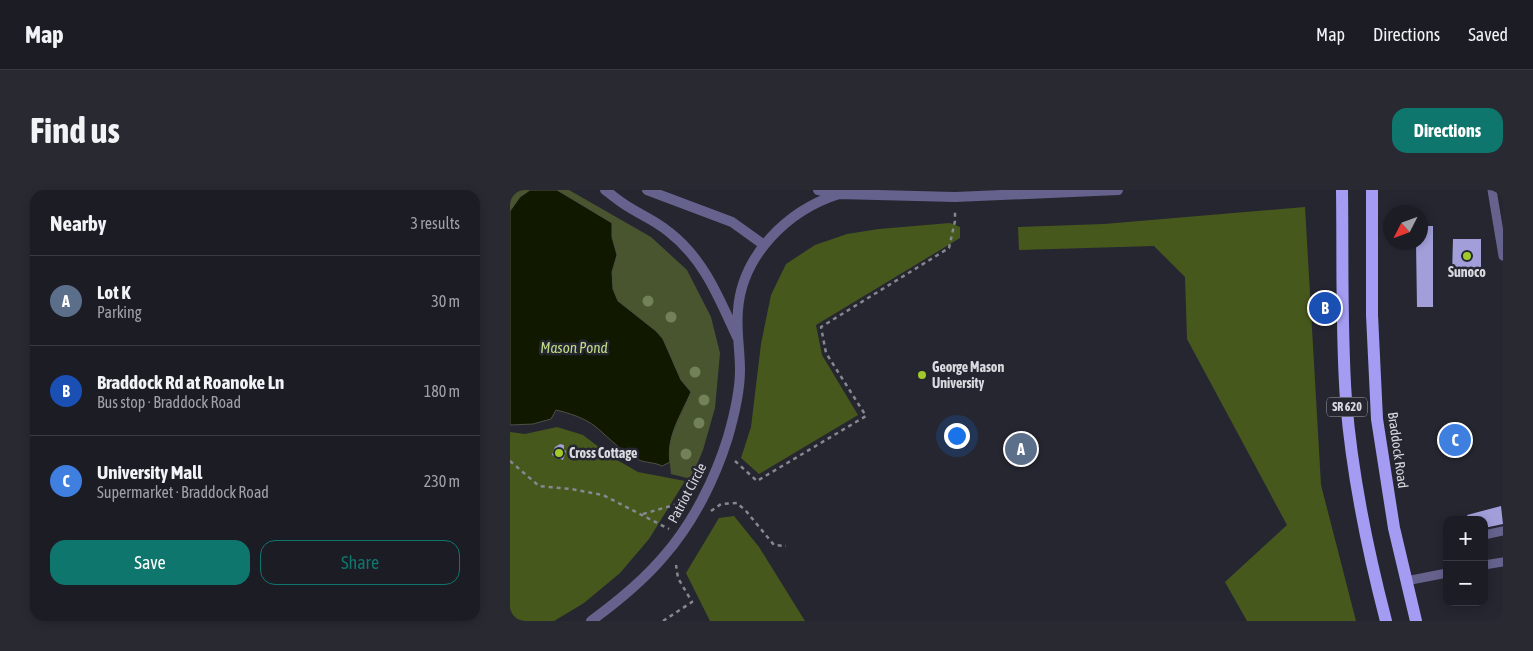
<!DOCTYPE html>
<html lang="en">
<head>
<meta charset="utf-8">
<style>
	:root { --surface:#1c1c25; --page:#292932; --text:#f1f3f6; --muted:#a0a1a7; --line:#3a3a42; --accent:#0f766e }
	body { margin:0; font-family:"Asap Condensed",sans-serif; background:var(--page); color:var(--text) }
	.controls { position:absolute; right:15px; bottom:15px; display:grid; overflow:hidden; border-radius:10px; box-shadow:0 2px 8px #0003 }
	.controls button { width:45px; height:45px; display:grid; place-items:center; padding:0; border:0; border-bottom:1px solid var(--line); background:var(--surface); color:var(--text); font:25px sans-serif }
	.compass { position:absolute; left:873px; top:15px; width:45px; height:45px; border-radius:50%; background:var(--surface); box-shadow:0 2px 8px #0003; rotate:228deg }
	.you { position:absolute; left:446px; top:245px; width:18px; height:18px; margin:-12px; border:4px solid #fff; border-radius:50%; background:#1a73e8; box-shadow:0 0 0 8px #1a73e833 }
	.badge { display:grid; place-items:center; width:32px; height:32px; border-radius:50%; background:var(--accent); color:#fff; font-size:16px; font-weight:700 }
	.pin { position:absolute; translate:-50% -50%; border:2px solid #fff; box-shadow:0 1px 5px #0006 }
	.list { margin:0; padding:0; list-style:none }
	h2 { display:flex; justify-content:space-between; align-items:center; height:65px; margin:0; padding:0 20px; font-size:21px }
	h2 small { font-size:16px; font-weight:400; color:var(--muted) }
	.list li { display:grid; grid-template-columns:32px 1fr auto; gap:15px; align-items:center; box-sizing:border-box; height:90px; padding:0 20px; border-top:1px solid var(--line) }
	.list b { display:block; font-size:19px; white-space:nowrap }
	.list p { margin:0; font-size:16px; white-space:nowrap; color:var(--muted) }
	.list em { font-size:16px; font-style:normal; color:var(--muted) }
	.actions { display:flex; gap:10px; padding:15px 20px }
	.actions a { flex:1; padding:11px 0; border:1px solid var(--accent); border-radius:15px; text-align:center; font-size:18px; color:var(--accent) }
	.actions .main { background:var(--accent); color:#fff }
	.map { position:relative; flex:none; width:993px; height:431px; overflow:hidden; border-radius:15px }
	header { display:flex; align-items:center; gap:30px; box-sizing:border-box; height:70px; padding:0 25px; background:var(--surface); border-bottom:1px solid var(--line) }
	header strong { font-size:24px }
	nav { display:flex; gap:28px; margin-inline-start:auto; font-size:18px }
	.intro { display:flex; align-items:center; justify-content:space-between; box-sizing:border-box; height:120px; padding:0 30px }
	h1 { margin:0; font-size:35px }
	.button { padding:12px 22px; border-radius:15px; background:var(--accent); color:#fff; font-size:18px; font-weight:700 }
	main { display:flex; gap:30px; padding:0 30px }
	aside { flex:1; background:var(--surface); border-radius:15px; box-shadow:0 2px 8px #0003 }
	.map>svg:first-child { display:block }
</style>
</head>
<body>
<header>
<strong>Map</strong>
<nav><a>Map</a><a>Directions</a><a>Saved</a></nav>
</header>
<div class="intro"><h1>Find us</h1><a class="button">Directions</a></div>
<main>
<aside>
<h2>Nearby<small>3 results</small></h2>
<ul class="list">
<li><span class="badge" style="background:#5c6f8a">A</span><div><b>Lot K</b><p>Parking</p></div><em>30 m</em></li>
<li><span class="badge" style="background:#1a4fb4">B</span><div><b>Braddock Rd at Roanoke Ln</b><p>Bus stop · Braddock Road</p></div><em>180 m</em></li>
<li><span class="badge" style="background:#3f7fe0">C</span><div><b>University Mall</b><p>Supermarket · Braddock Road</p></div><em>230 m</em></li>
</ul>
<div class="actions"><a class="main">Save</a><a>Share</a></div>
</aside>
<div class="map">
<svg width="993" height="431" viewBox="0 0 993 431">
	<rect width="100%" height="100%" fill="#262631"/>
	<path fill="#48552e" d="M0 0H20L10 7 0 21Z
		M47 0H59L141 47 177 80 201 127 210 163 205 218 193 260 181 289 161 284 159 264 161 246 181 202 171 191 153 149 146 141 108 111 103 99 102 82 107 65 102 47V33Z"/>
	<path fill="#47581d" d="M795 17 811 295 846 431H737L715 392 777 335 677 149 675 87 644 56 509 60 508 37 594 34Z
		M440 33 450 37V48L306 135 312 165 348 225 249 284 231 268 241 237 251 154 261 105 276 74 305 55 337 44 369 39Z
		M47 237 73 245 102 267 128 282 175 291 139 349 110 383 74 413 44 431H0V242L15 244Z
		M224 326 249 357 295 431H200L176 383 209 328Z"/>
	<path fill="#101800" stroke="#4c5243" d="M20 0H47L102 33V47L107 65 102 82 103 99 108 111 146 141 153 149 171 190 181 202C171 225 156 247 160 272L152 276C144 272 136 273 129 270 113 263 99 248 86 237 75 228 59 223 46 220L41 229 23 234 0 235V21L10 7Z"/>
	<path fill="#a19eda" d="M911 36H923V117H907L906 52H911Z
		M943 49H971V84H942Z
		M50 254 54 255V260L56 261 53 270 42 265 45 257Z
		M991 316 993 334 974 338V330H959L957 325Z"/>
	<g fill="none" stroke-linecap="round" stroke-linejoin="round">
		<path stroke="#878790" stroke-width="2.5" stroke-dasharray="4 4" stroke-linecap="butt" d="M0 271 29 296 61 299 93 305 159 339
			M225 271 247 291 356 226 316 163 311 137 439 58 445 31V19
			M201 321 211 314 227 313 236 321 264 355 276 356
			M133 324 164 315 174 316
			M153 431 182 412 168 388 166 375"/>
		<path stroke="#65638d" stroke-width="9" d="M982 0 993 66
			M974 345 993 341
			M974 375 993 372
			M896 391 937 383"/>
		<path stroke="#65638d" stroke-width="10" d="M95 0C102 5 109 11 117 16 131 25 146 31 159 42 194 69 209 108 227 147
			M137 0 222 32 254 55
			M308 0 328 4
			M81 431C107 412 133 391 154 366 183 333 205 289 218 247 224 226 230 202 230 180 230 160 226 139 228 120 232 65 278 20 329 4L445 7 608 0"/>
		<path stroke="#a49cf3" stroke-width="12" d="M832 0C833 70 831 140 836 210 842 285 857 358 876 431
			M862 0V125L867 229 884 338 906 431"/>
	</g>
	<g fill="#728157">
		<circle cx="138" cy="111" r="5.5"/>
		<circle cx="161" cy="127" r="5.5"/>
		<circle cx="185" cy="182" r="5.5"/>
		<circle cx="194" cy="210" r="5.5"/>
		<circle cx="189" cy="233" r="5.5"/>
		<circle cx="176" cy="264" r="5.5"/>
	</g>
	<g fill="#a1c929" stroke="#262631" stroke-width="2">
		<circle cx="957" cy="66" r="5"/>
		<circle cx="412" cy="185" r="5"/>
		<circle cx="49" cy="263" r="5"/>
	</g>
	<g text-anchor="middle" stroke-width="5" stroke-linejoin="round" paint-order="stroke">
		<rect fill="#262631" stroke="#a3a3ac" stroke-width="1" x="817" y="207.5" width="40" height="19" rx="4"/>
		<g font-size="12" font-weight="bold" fill="#d9d9e0">
			<text x="837" y="221">SR 620</text>
		</g>
		<g font-size="14" font-weight="bold" fill="#d9d9e0" stroke="#262631" text-anchor="start">
			<text x="957" y="87" text-anchor="middle">Sunoco</text>
			<text x="422" y="182">George Mason<tspan x="422" dy="16">University</tspan></text>
			<text x="59" y="268">Cross Cottage</text>
		</g>
		<g font-size="14" fill="#d9d9e0" stroke="#262631">
			<text transform="translate(888 260) rotate(82)" y="5">Braddock Road</text>
			<text transform="translate(177 303) rotate(-62)" y="5">Patriot Circle</text>
		</g>
		<g font-size="15" font-style="italic" fill="#c0dc86" stroke="#262631">
			<text x="64" y="163">Mason Pond</text>
		</g>
	</g>
</svg>
<div class="controls">
<button>+</button>
<button>−</button>
</div>
<svg class="compass" viewBox="-18 -18 36 36"><path d="M0-13l5 13h-10z" fill="#e53935"/><path d="M0 13l5-13h-10z" fill="#a0a1a7"/></svg>
<div class="you"></div>
<div class="pin badge" style="left:511px;top:259px;background:#5c6f8a">A</div>
<div class="pin badge" style="left:815px;top:118px;background:#1a4fb4">B</div>
<div class="pin badge" style="left:945px;top:250px;background:#3f7fe0">C</div>
</div>
</main>
</body>
</html>
